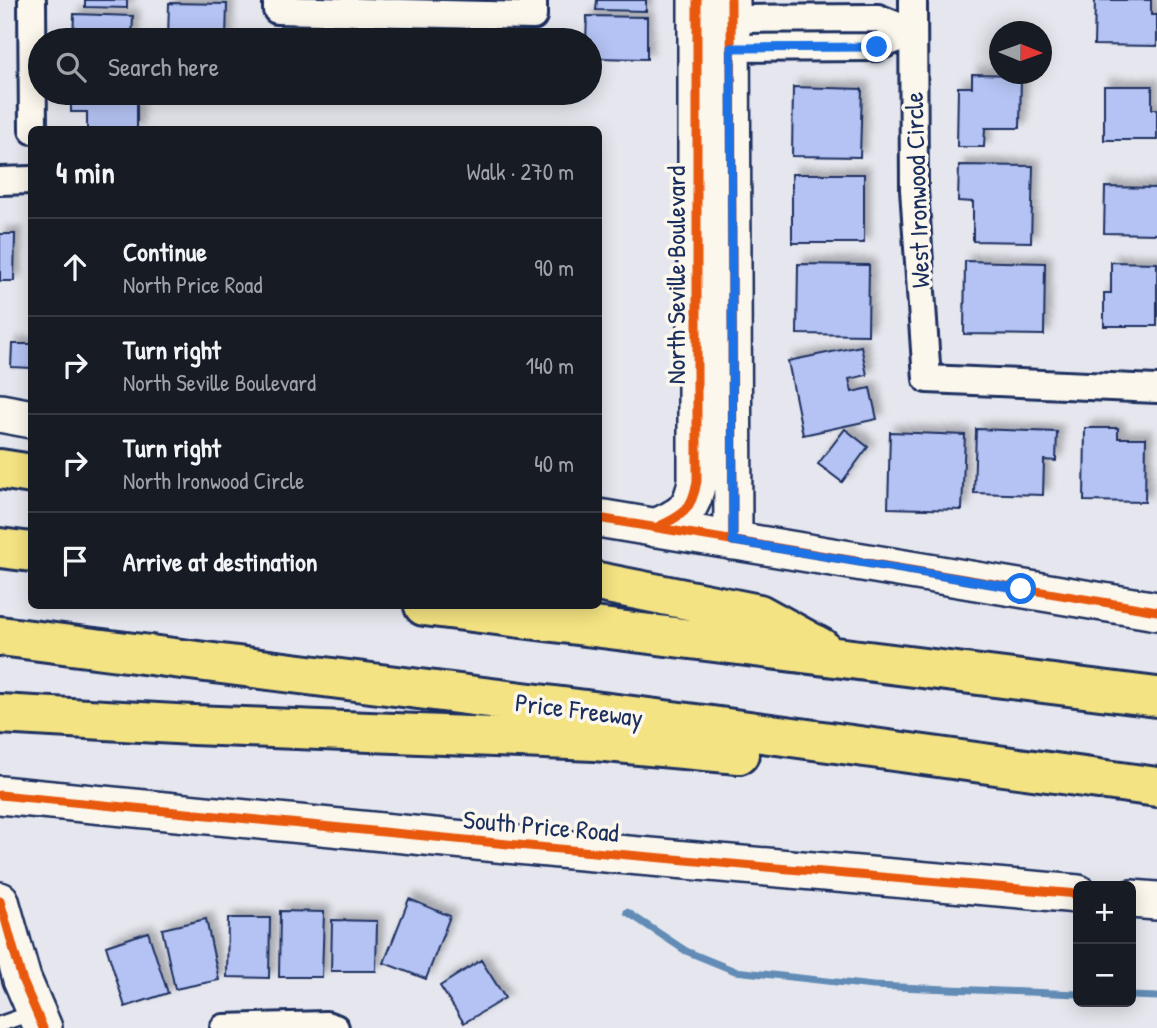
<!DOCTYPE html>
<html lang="en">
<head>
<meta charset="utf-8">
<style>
	:root { --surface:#171b24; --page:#242831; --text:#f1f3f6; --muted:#9ea1a6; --line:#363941 }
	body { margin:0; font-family:"Patrick Hand",sans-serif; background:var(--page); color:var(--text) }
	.controls { position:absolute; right:21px; bottom:21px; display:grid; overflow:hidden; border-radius:10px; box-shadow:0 4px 18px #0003 }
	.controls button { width:63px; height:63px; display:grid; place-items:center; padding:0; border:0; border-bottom:2px solid var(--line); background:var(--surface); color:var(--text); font:35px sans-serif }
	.compass { position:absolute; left:989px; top:21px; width:63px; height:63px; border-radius:50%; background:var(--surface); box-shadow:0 4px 18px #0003; rotate:91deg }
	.stop { position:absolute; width:21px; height:21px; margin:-16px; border:5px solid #1a73e8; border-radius:50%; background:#fff }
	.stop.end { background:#1a73e8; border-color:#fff; box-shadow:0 2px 7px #0008 }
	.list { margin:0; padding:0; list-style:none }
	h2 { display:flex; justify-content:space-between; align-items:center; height:91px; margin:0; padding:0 28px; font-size:30px }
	h2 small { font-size:23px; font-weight:400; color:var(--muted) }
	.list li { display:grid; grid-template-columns:46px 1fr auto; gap:21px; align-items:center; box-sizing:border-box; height:98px; padding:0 28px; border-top:2px solid var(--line) }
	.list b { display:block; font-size:26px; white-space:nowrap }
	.list p { margin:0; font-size:23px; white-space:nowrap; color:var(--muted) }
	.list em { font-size:23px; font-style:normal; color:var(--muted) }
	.icon { flex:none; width:38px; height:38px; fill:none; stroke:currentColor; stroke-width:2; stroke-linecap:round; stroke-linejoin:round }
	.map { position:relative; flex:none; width:1157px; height:1028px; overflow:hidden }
	.search { position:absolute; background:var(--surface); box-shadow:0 4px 18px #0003; left:28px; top:28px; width:574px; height:77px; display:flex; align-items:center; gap:18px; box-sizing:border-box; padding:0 24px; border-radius:38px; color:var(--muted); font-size:26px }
	.panel { position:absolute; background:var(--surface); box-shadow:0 4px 18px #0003; left:28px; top:126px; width:574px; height:483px; border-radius:10px }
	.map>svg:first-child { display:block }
</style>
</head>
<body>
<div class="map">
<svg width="1157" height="1028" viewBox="0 0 1157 1028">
	<defs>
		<filter id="shadow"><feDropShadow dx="6" dy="-6" stdDeviation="3.5" flood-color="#0004"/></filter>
	</defs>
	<rect width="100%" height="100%" fill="#e6e7ee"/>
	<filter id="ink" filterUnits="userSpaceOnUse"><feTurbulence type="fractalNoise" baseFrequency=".0143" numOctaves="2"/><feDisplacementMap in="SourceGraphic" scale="14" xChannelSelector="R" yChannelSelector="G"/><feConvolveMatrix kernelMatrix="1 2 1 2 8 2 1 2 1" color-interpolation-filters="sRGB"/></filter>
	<g filter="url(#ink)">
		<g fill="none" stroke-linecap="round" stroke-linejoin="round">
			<path stroke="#628cb6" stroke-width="7" d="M627 912 686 951 735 971 873 986 1078 994
				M1131 996 1157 997"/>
		</g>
		<path fill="#b4c3f3" stroke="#1b2f5e" stroke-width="2" filter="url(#shadow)" d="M85 0H127V8L85 7Z
			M597 0H646V11L596 10Z
			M1095 0H1151V15H1157V46L1094 45Z
			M169 3 227 4 226 39 168 38Z
			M74 14 133 16 132 40H73Z
			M587 16 647 17V59L590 58V40H586Z
			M972 74 1021 75 1020 128H985L984 147H957L958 87H972Z
			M1104 86H1152V109H1157V140H1104Z
			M793 87 862 89 860 157 792 156Z
			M71 93H137V130H87V112H71Z
			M959 165 1033 166 1031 242 973 241V202L958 201Z
			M792 174H864V243H792Z
			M1105 187 1157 188V234L1104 233Z
			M0 234H15L14 281H0Z
			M965 261 1045 263 1044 335 964 334Z
			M1111 262 1157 263V326H1104V293H1111Z
			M798 264 869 265 868 335 797 334Z
			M12 344H32V368L11 367Z
			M861 346 867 375 849 379 852 392 870 388 877 419 803 435 788 361Z
			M1085 428H1118V438H1146L1145 502 1084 501Z
			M845 429 868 447 842 482 818 464Z
			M976 429 1057 432 1056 461 1044 460 1043 495 974 493Z
			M890 432 965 435 962 510 888 508Z
			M409 899 450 916 426 979 384 963Z
			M280 911 324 912 322 977H279Z
			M228 918H270L269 978 227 977Z
			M206 919 219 980 175 989 162 929Z
			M332 920 377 921 376 971H331Z
			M148 932 168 993 125 1007 106 946Z
			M481 960 505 998 464 1023 440 986Z"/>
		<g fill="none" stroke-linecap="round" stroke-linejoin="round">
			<g stroke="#1b2f5e" stroke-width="19">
				<path id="lane" d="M0 1024 35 1012"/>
			</g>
			<g stroke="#1b2f5e" stroke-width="32">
				<path id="street" d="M32 0 33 130
					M277 0V10L533 16V0
					M913 0 914 189 927 379 1157 389
					M714 19 878 18 913 32
					M715 48 877 47 913 32
					M0 181 32 180
					M224 1028 326 1025 335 1028"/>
			</g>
			<g stroke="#1b2f5e" stroke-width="42">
				<path id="secondary" d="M731 0 733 541
					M0 413 32 419
					M598 518 1157 611
					M655 528C682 516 692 511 697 481V0
					M0 795 559 849 1078 894
					M1131 899 1157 901
					M0 901 22 979 43 1028"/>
			</g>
			<g stroke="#1b2f5e" stroke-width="44">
				<path id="highway" d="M0 469 32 474
					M0 548 32 552
					M598 582 759 614 821 648
					M424 606 1157 697
					M0 636 712 726 1157 787
					M0 714 193 725 595 741 739 754"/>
			</g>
			<use href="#lane" stroke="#fbf7ec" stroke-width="14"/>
			<use href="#street" stroke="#fbf7ec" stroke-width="26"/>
			<use href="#secondary" stroke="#fbf7ec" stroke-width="37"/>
			<use href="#highway" stroke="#f4e382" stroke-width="38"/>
			<g stroke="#fbf7ec" stroke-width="13">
				<path id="cycleway" d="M731 0 733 541
					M598 518 1157 611
					M655 528C682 516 692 511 697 481V0
					M0 795 559 849 1078 894
					M0 901 22 979 43 1028"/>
			</g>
			<use href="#cycleway" stroke="#e8590c" stroke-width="9"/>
		</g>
	</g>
	<g fill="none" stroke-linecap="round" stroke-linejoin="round" filter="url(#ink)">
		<path stroke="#1a73e8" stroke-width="9" d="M877 47 731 48 733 541 1021 589"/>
	</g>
	<g text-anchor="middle" stroke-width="7" stroke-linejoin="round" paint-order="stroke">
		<g font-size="26" fill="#1b2f5e" stroke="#fbf7ec">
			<text transform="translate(917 190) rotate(-92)" y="9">West Ironwood Circle</text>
			<text transform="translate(676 275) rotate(-90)" y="9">North Seville Boulevard</text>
			<text transform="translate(579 710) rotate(7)" y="9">Price Freeway</text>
			<text transform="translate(541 826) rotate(5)" y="9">South Price Road</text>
		</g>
	</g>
</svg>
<div class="controls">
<button>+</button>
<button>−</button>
</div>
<svg class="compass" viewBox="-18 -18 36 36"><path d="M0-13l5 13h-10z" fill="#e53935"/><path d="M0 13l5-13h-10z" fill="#9ea1a6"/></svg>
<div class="stop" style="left:1021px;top:589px"></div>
<div class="stop end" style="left:877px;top:47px"></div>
<div class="search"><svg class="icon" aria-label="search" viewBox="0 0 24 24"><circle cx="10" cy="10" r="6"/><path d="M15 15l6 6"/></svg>Search here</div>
<section class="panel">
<h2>4 min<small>Walk · 270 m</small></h2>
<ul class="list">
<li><svg class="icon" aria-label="ahead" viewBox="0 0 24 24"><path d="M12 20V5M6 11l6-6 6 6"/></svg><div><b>Continue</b><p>North Price Road</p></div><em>90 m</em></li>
<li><svg class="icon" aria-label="right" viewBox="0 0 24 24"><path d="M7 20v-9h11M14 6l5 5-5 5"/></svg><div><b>Turn right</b><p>North Seville Boulevard</p></div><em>140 m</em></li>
<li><svg class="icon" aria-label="right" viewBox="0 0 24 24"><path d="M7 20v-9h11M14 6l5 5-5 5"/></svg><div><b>Turn right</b><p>North Ironwood Circle</p></div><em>40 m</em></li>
<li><svg class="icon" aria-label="arrive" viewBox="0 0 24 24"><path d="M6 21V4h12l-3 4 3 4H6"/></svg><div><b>Arrive at destination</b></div></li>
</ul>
</section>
</div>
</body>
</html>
